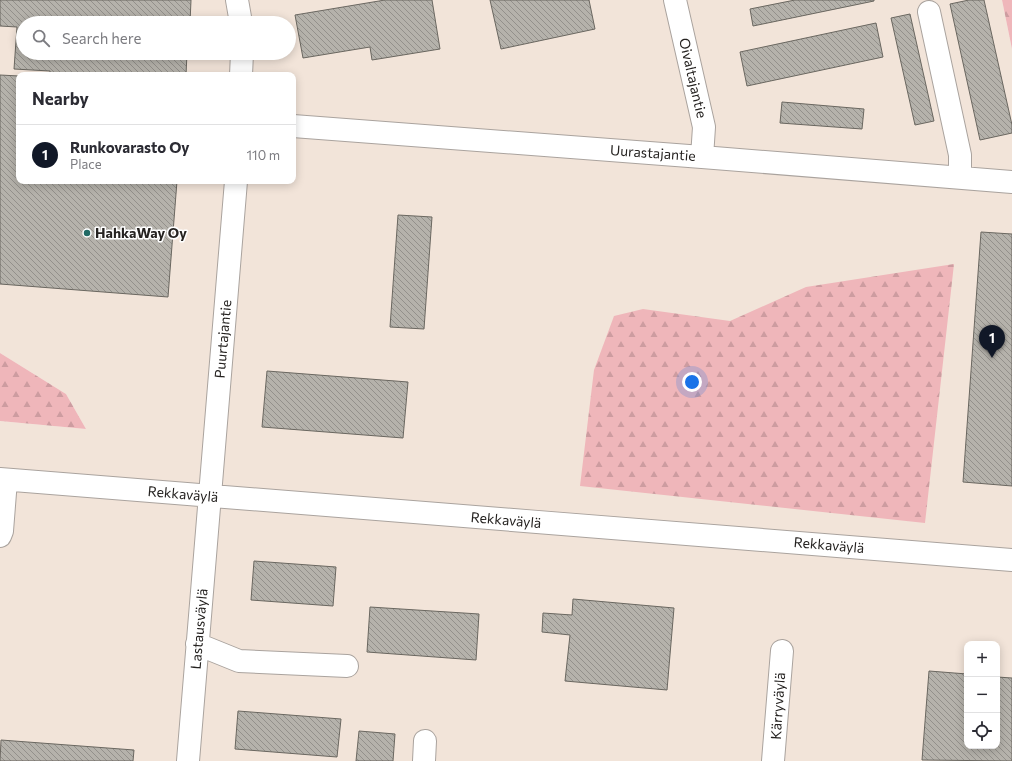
<!DOCTYPE html>
<html lang="en">
<head>
<meta charset="utf-8">
<style>
	:root { --surface:#fff; --page:#f7f7f7; --text:#2b2b33; --muted:#7c7c81; --line:#e1e1e2; --accent:#111827 }
	body { margin:0; font-family:Commissioner,sans-serif; background:var(--page); color:var(--text) }
	.controls { position:absolute; right:12px; bottom:12px; display:grid; overflow:hidden; border-radius:8px; box-shadow:0 2px 10px #0003 }
	.controls button { width:36px; height:36px; display:grid; place-items:center; padding:0; border:0; border-bottom:1px solid var(--line); background:var(--surface); color:var(--text); font:20px sans-serif }
	.you { position:absolute; left:692px; top:382px; width:14px; height:14px; margin:-10px; border:3px solid #fff; border-radius:50%; background:#1a73e8; box-shadow:0 0 0 6px #1a73e833 }
	.badge { display:grid; place-items:center; width:26px; height:26px; border-radius:50%; background:var(--accent); color:#fff; font-size:13px; font-weight:700 }
	.pin { position:absolute; translate:-50% -33px; filter:drop-shadow(0 1px 2px #0008) }
	.pin::after { content:''; position:absolute; top:21px; width:14px; height:12px; background:inherit; clip-path:polygon(0 0,100% 0,50% 100%) }
	.list { margin:0; padding:0; list-style:none }
	h2 { display:flex; justify-content:space-between; align-items:center; height:52px; margin:0; padding:0 16px; font-size:17px }
	h2 small { font-size:13px; font-weight:400; color:var(--muted) }
	.list li { display:grid; grid-template-columns:26px 1fr auto; gap:12px; align-items:center; box-sizing:border-box; height:60px; padding:0 16px; border-top:1px solid var(--line) }
	.list b { display:block; font-size:15px; white-space:nowrap }
	.list p { margin:0; font-size:13px; white-space:nowrap; color:var(--muted) }
	.list em { font-size:13px; font-style:normal; color:var(--muted) }
	.icon { flex:none; width:22px; height:22px; fill:none; stroke:currentColor; stroke-width:2; stroke-linecap:round; stroke-linejoin:round }
	.map { position:relative; flex:none; width:1012px; height:761px; overflow:hidden }
	.search { position:absolute; background:var(--surface); box-shadow:0 2px 10px #0003; left:16px; top:16px; width:280px; height:44px; display:flex; align-items:center; gap:10px; box-sizing:border-box; padding:0 14px; border-radius:22px; color:var(--muted); font-size:15px }
	.panel { position:absolute; background:var(--surface); box-shadow:0 2px 10px #0003; left:16px; top:72px; width:280px; height:112px; border-radius:8px }
	.map>svg:first-child { display:block }
</style>
</head>
<body>
<div class="map">
<svg width="1012" height="761" viewBox="0 0 1012 761">
	<defs>
		<pattern id="forest-firs" width="22" height="20" patternUnits="userSpaceOnUse"><rect width="22" height="20" fill="#efb6ba"/><path d="M5 1l3.5 6h-7zM16 11l3.5 6h-7z" fill="#cd9ca0"/></pattern>
		<pattern id="building-back-hatch" width="6" height="6" patternUnits="userSpaceOnUse"><rect width="6" height="6" fill="#b5b2ab"/><path d="M-1 5l2 2M0 0l6 6M5-1l2 2" fill="none" stroke="#93908b"/></pattern>
	</defs>
	<rect width="100%" height="100%" fill="#f7f0ea"/>
	<path fill="#f2e4d9" fill-rule="evenodd" d="M0 0H1002L1012 49V761H0V421L86 429 66 394 0 353ZM23 23H289V53H23ZM19 75H293V181H19ZM967 644H997V746H967Z"/>
	<path fill="url(#forest-firs)" d="M1002 0H1012V49Z
		M954 264 925 523 580 486 594 370 614 316 643 309 730 321 806 287Z
		M0 353 66 394 86 429 0 421Z"/>
	<path fill="url(#building-back-hatch)" stroke="#6a6760" d="M0 0H191L190 23H23V53H187L186 75H50V71L14 69 17 27 0 26Z
		M385 0H432L440 49 372 60 370 47 303 58 295 15Z
		M490 0H589L595 29 501 49Z
		M795 0H874V1L753 26 750 9Z
		M969 0H984L1012 125V133L980 140 950 4Z
		M910 14 934 121 915 125 891 18Z
		M876 23 883 57 747 86 740 52Z
		M0 75 19 76V181H177L168 297 0 284Z
		M782 102 864 109 862 129 780 123Z
		M398 215 432 217 424 329 390 327Z
		M981 232 1012 234V486L963 482Z
		M267 371 408 382 403 438 262 427Z
		M254 561 336 567 333 606 251 600Z
		M573 599 674 608 667 690 565 681 570 635 542 632 543 613 572 615Z
		M370 607 479 614 476 660 367 652Z
		M929 671 967 674V746H997V677L1012 678V761L922 760Z
		M238 711 341 719 337 757 235 749Z
		M359 731 395 734 393 761H356Z
		M1 740 134 750 133 761H0Z"/>
	<g fill="none" stroke-linecap="round" stroke-linejoin="round">
		<g stroke="#aaa39e" stroke-width="24">
			<path id="minor" d="M237 0 241 23
				M675 0 704 127 702 157
				M929 12 960 155V177
				M241 75 242 53
				M293 126 702 157 1012 182
				M0 479 1012 560
				M0 536 2 531 6 480
				M197 644 239 661 347 666
				M188 761 236 181
				M424 761 425 741
				M773 761 782 651"/>
		</g>
		<use href="#minor" stroke="#fff" stroke-width="22"/>
	</g>
	<circle fill="#206a65" stroke="#fff" stroke-width="1.5" cx="87" cy="233" r="4"/>
	<g text-anchor="middle" stroke-width="3" stroke-linejoin="round" paint-order="stroke">
		<g font-size="14" fill="#252220" stroke="#fff">
			<text transform="translate(693 78) rotate(77)" y="5">Oivaltajantie</text>
			<text transform="translate(653 153) rotate(4)" y="5">Uurastajantie</text>
			<text transform="translate(223 339) rotate(-85)" y="5">Puurtajantie</text>
			<text transform="translate(183 494) rotate(5)" y="5">Rekkaväylä</text>
			<text transform="translate(506 520) rotate(5)" y="5">Rekkaväylä</text>
			<text transform="translate(829 545) rotate(5)" y="5">Rekkaväylä</text>
			<text transform="translate(199 629) rotate(-85)" y="5">Lastausväylä</text>
			<text transform="translate(778 706) rotate(-86)" y="5">Kärryväylä</text>
		</g>
		<g font-size="14" font-weight="bold" fill="#252220" stroke="#fff" text-anchor="start">
			<text x="95" y="238">HahkaWay Oy</text>
		</g>
	</g>
</svg>
<div class="controls">
<button>+</button>
<button>−</button>
<button><svg class="icon" aria-label="locate" viewBox="0 0 24 24"><circle cx="12" cy="12" r="6"/><path d="M12 2v4M12 18v4M2 12h4M18 12h4"/></svg></button>
</div>
<div class="you"></div>
<div class="pin badge" style="left:992px;top:358px">1</div>
<div class="search"><svg class="icon" aria-label="search" viewBox="0 0 24 24"><circle cx="10" cy="10" r="6"/><path d="M15 15l6 6"/></svg>Search here</div>
<section class="panel">
<h2>Nearby<small></small></h2>
<ul class="list">
<li><span class="badge">1</span><div><b>Runkovarasto Oy</b><p>Place</p></div><em>110 m</em></li>
</ul>
</section>
</div>
</body>
</html>
